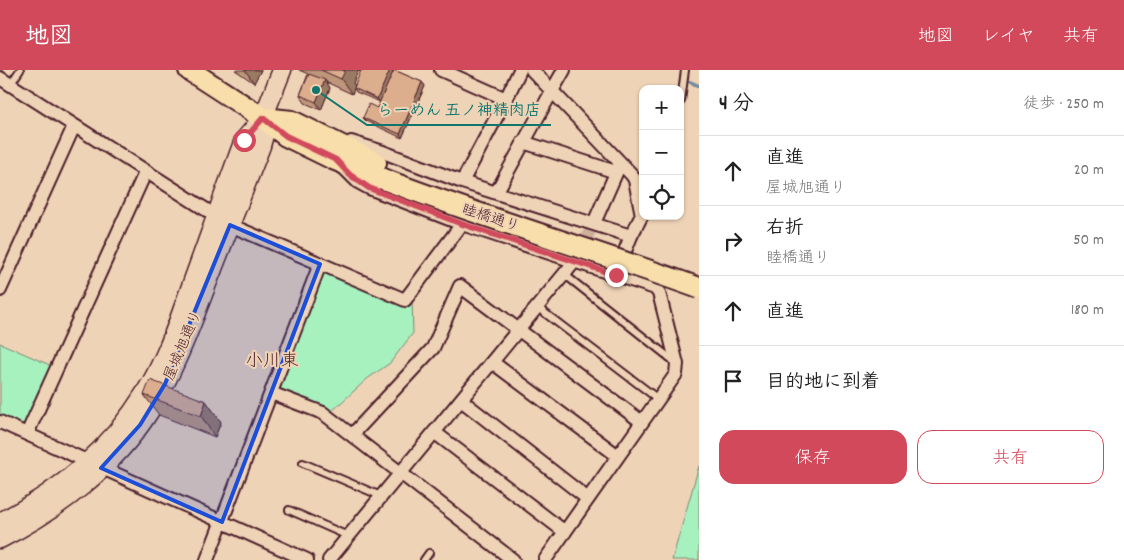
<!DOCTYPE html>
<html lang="ja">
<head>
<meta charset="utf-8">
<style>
	:root { --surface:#fff; --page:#f2f2f2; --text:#222; --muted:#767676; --line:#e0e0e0; --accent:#d1495b }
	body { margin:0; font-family:Dekko,"Klee One",sans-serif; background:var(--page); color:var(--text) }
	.controls { position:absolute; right:15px; top:15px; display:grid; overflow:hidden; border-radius:10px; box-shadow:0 1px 4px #0004 }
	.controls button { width:45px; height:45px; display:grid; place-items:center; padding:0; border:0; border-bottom:1px solid var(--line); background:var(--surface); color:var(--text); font:25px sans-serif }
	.stop { position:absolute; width:15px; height:15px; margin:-11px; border:4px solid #d1495b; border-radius:50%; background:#fff }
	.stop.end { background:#d1495b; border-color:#fff; box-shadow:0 1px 5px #0008 }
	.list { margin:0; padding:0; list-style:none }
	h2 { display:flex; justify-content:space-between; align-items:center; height:65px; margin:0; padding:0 20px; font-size:21px }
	h2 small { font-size:16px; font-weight:400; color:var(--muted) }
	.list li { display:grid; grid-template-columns:32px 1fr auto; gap:15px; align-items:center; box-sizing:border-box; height:70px; padding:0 20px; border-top:1px solid var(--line) }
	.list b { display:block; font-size:19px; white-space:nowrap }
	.list p { margin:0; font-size:16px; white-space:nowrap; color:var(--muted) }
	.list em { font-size:16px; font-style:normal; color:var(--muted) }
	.actions { display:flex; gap:10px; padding:15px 20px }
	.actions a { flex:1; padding:11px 0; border:1px solid var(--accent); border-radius:15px; text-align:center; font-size:18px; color:var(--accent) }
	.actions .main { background:var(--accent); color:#fff }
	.icon { flex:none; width:28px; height:28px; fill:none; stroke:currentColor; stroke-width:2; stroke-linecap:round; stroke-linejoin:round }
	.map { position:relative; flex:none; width:699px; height:490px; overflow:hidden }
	header { display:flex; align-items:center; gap:30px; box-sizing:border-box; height:70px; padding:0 25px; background:var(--accent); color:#fff }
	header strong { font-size:24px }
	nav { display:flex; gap:28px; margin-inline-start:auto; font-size:18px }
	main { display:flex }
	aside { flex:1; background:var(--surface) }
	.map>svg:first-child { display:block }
</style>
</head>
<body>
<header>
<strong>地図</strong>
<nav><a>地図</a><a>レイヤ</a><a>共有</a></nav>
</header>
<main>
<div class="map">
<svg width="699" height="490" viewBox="0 0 699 490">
	<rect width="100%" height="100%" fill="#efd3b6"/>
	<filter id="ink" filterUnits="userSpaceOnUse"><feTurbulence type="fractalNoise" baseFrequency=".02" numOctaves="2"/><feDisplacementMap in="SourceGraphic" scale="10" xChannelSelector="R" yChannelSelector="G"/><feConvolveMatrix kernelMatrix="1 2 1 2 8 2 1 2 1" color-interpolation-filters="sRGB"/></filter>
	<g filter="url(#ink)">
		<path fill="#a7f1bf" stroke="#788875" d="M324 202 406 236 412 229 413 263 390 293 367 309 332 341 278 321Z
			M0 273 52 296 26 352 20 355 0 346Z
			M699 396V490H672Z"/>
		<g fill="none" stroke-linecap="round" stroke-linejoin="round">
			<path stroke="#738aa2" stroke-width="4" d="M690 12 699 16"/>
			<path stroke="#ceaf9a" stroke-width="12" stroke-dasharray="12 6" stroke-linecap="butt" d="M579 183 594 153"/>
			<g stroke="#4a1f2b" stroke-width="10">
				<path id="lane" d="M10 15 20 0
					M681 31 685 0
					M564 204 675 292
					M537 237 658 329
					M303 393 381 426
					M289 440 348 466
					M424 490 429 483"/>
			</g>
			<g stroke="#4a1f2b" stroke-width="16">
				<path id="street" d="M441 0 506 29 462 112
					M564 0 552 21 632 105 635 110 642 145 631 166 619 196
					M0 8 230 155 405 230 462 154
					M506 29 520 0
					M351 72 383 82 462 112 631 166
					M523 72 616 102
					M342 96 358 112 369 118 462 154 655 218 659 223 677 294 676 304 545 490
					M496 123 552 21 532 0
					M594 153 620 94
					M0 220 74 56
					M492 292 618 386
					M271 323 323 343 513 490
					M461 330 588 429
					M0 352 307 490
					M434 362 565 462
					M27 364 145 103
					M352 365 433 278 460 216 642 352
					M207 490 320 194
					M329 490 575 191"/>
			</g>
			<g stroke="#4a1f2b" stroke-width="21">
				<path id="secondary" d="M0 452C59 422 110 380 145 323 166 290 178 252 191 216 209 167 226 118 244 70L263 48 282 0
					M0 469C58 440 114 397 149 342 174 302 190 258 207 214 225 168 243 122 261 76L264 65 263 48"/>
			</g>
			<g stroke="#4a1f2b" stroke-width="24">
				<path id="primary" d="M189 0 263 48 286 66 333 89 383 109
					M263 48 292 51 376 93"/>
			</g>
			<use href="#lane" stroke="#efd3b6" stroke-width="6"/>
			<use href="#street" stroke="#efd3b6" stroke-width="12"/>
			<use href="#secondary" stroke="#efd3b6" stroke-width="18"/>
			<use href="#primary" stroke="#f8deab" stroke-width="20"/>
			<g stroke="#4a1f2b" stroke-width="24" stroke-linecap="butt">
				<path id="primary-bridge" d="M383 109C487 149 594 180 699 218"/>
			</g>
			<use href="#primary-bridge" stroke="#f8deab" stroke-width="20"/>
		</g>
		<path fill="#be967a" stroke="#4a1f2b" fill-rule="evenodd" d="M235 0H261L254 13Z
			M299 0H394L422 12 425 16 402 68 366 51 363 48 377 38 380 32 356 22 354 18 352 24 326 12 330 18 321 40 305 33 300 25 308 4ZM358 1 361 2 355 16 353 13Z
			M144 325 206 331 221 352 215 367 159 345Z"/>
		<path fill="#9b7a63" stroke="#4a1f2b" d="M245 0H261L254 13Z
			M342 0H358V1L353 13 355 16 352 24 341 9Z
			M390 0H394L380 32 377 29Z
			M325 10 330 18 321 40 316 32Z
			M422 12 425 16 402 68 400 64Z
			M206 331 221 352 215 367 201 346Z"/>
		<path fill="#ddae8e" stroke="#4a1f2b" d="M321 0H342L345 1 341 9Z
			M361 0H390L377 29 354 18Z
			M394 0 422 12 400 64 363 48 369 34 377 38Z
			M309 4 325 10 316 32 300 25Z
			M150 310 206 331 201 346 144 325Z"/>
	</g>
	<g fill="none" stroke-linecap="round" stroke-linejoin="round" filter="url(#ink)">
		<path stroke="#d1495b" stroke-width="6" d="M244 70 263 48 286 66 336 90 350 105 369 118 462 154 616 205"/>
	</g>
	<path fill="#1d4ed8" fill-opacity="0.2" stroke="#1d4ed8" stroke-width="4" stroke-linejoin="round" d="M230 155 320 194 222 452 101 398 140 355 165 314Z"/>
	<g text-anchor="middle" stroke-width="4" stroke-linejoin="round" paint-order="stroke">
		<g font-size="15" fill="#4a1f2b" stroke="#efd3b6">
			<text transform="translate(491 147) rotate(18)" y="5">睦橋通り</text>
			<text transform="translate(182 275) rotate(-67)" y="5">屋城旭通り</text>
		</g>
		<g font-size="18" fill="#4a1f2b" stroke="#efd3b6">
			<text x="272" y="296">小川東</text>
		</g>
	</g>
	<path fill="none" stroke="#0f766e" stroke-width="2" d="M316 20L367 55H551"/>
	<circle fill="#0f766e" stroke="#efd3b6" stroke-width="2" cx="316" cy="20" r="5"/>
	<g font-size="16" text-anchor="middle" font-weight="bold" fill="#0f766e" stroke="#efd3b6" stroke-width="4" stroke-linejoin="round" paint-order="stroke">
		<text x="459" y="45">らーめん 五ノ神精肉店</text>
	</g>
</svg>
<div class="controls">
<button>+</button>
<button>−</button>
<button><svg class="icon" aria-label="locate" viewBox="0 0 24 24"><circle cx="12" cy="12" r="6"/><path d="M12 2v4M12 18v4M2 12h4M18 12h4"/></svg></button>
</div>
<div class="stop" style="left:244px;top:70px"></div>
<div class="stop end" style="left:616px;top:205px"></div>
</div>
<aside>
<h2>4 分<small>徒歩 · 250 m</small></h2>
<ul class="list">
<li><svg class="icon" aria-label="ahead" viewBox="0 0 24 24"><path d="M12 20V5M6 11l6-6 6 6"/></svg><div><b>直進</b><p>屋城旭通り</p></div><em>20 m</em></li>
<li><svg class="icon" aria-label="right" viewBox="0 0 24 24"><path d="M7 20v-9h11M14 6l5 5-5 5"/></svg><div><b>右折</b><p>睦橋通り</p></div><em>50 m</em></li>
<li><svg class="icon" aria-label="ahead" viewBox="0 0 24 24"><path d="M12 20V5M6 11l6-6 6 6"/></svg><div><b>直進</b></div><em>180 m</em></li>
<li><svg class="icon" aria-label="arrive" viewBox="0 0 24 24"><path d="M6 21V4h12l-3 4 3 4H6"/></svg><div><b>目的地に到着</b></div></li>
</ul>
<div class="actions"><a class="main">保存</a><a>共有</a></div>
</aside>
</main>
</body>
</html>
